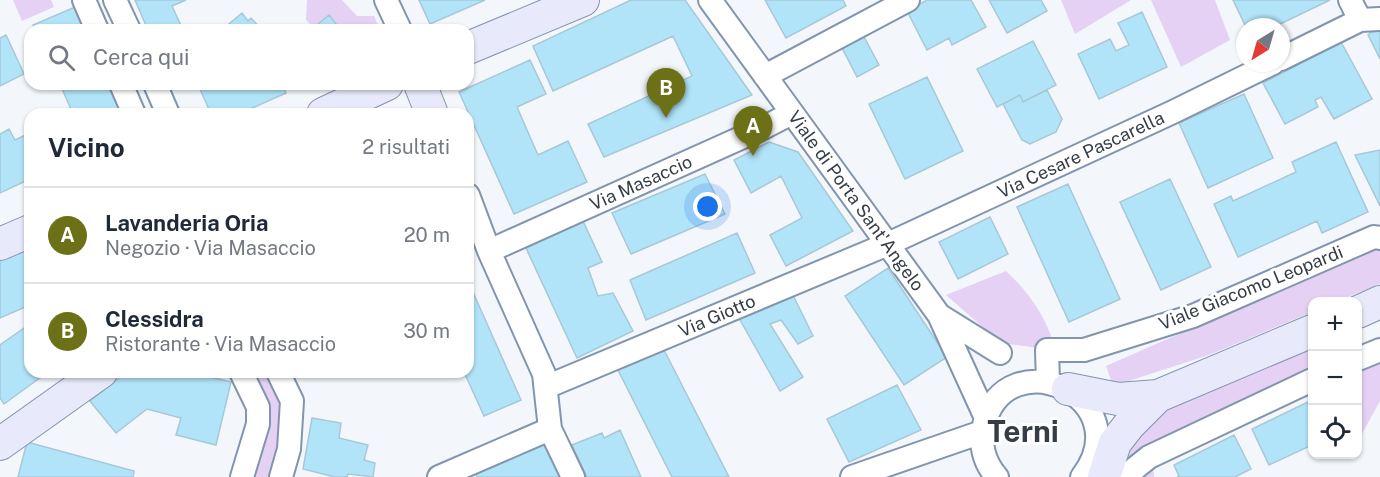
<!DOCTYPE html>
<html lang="it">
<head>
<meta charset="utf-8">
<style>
	:root { --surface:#fff; --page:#f6f6f7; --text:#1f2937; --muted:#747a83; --line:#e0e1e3; --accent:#6c7118 }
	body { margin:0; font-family:"Public Sans",sans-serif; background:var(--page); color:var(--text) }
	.controls { position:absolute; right:18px; bottom:18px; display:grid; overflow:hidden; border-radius:12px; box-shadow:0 2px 4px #0004 }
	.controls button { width:54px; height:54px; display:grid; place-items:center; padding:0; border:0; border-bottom:2px solid var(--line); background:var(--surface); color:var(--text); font:30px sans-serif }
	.compass { position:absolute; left:1236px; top:18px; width:54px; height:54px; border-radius:50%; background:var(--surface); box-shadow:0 2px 4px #0004; rotate:217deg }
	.you { position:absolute; left:708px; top:207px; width:21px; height:21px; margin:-15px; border:4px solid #fff; border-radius:50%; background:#1a73e8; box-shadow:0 0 0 9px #1a73e833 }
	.badge { display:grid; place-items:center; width:39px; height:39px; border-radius:50%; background:var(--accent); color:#fff; font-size:20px; font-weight:700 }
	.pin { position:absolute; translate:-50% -50px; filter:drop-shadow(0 2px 3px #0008) }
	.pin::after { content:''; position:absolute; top:32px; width:21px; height:18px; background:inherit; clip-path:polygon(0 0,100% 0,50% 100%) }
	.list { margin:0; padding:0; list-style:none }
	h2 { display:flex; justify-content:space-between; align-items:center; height:78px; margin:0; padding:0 24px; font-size:26px }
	h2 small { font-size:20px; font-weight:400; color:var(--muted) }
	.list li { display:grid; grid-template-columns:39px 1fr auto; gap:18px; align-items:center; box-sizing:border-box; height:96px; padding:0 24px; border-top:2px solid var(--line) }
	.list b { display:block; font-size:22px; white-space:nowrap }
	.list p { margin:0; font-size:20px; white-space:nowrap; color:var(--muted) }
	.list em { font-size:20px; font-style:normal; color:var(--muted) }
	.icon { flex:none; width:33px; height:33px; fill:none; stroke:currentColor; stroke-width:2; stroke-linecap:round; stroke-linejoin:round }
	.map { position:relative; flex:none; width:1380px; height:477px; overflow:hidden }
	.search { position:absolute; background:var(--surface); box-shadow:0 2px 4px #0004; left:24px; top:24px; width:450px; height:66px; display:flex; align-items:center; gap:15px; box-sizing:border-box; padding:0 21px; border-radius:18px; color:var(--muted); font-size:22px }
	.panel { position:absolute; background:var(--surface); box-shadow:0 2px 4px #0004; left:24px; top:108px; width:450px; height:270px; border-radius:18px }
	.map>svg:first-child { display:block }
</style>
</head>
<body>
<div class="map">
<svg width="1380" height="477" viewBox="0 0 1380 477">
	<rect width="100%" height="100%" fill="#f3f7fc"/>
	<path fill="#e5d1f4" d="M13 0H51L54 7 22 21Z
		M307 0H342L357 16H374L380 30 340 29 329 15 314 28 306 20Z
		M1061 0H1131L1075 34Z
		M1151 0H1215L1230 40 1181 67Z
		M1374 248 1380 249V284L1337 301 1312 302V312L1209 355 1113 386 1106 366Z
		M1006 271C1030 293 1047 319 1056 350L1001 343 946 295Z
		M1312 337V394L1311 393 1153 467 1154 477H1116L1138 427 1179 404Z
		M1358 348 1380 360V401L1358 441Z
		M250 372H270L282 403V434L271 477H254L265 432Z"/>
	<path fill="#b2e4f9" stroke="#a7c8d7" stroke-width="1.5" d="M135 0H186L172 6 183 30H148Z
		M419 0H485L430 24Z
		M631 0H685L752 95 604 157 588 124 692 76 673 36 553 91 533 46Z
		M765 0H843L846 6 786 38Z
		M927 0H971L986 27 952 45 949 38 927 50 907 11Z
		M989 0H1041L1047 11 1007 33Z
		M1233 0H1330L1274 27H1246Z
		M75 7 85 30H36L33 25Z
		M1142 12 1167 67 1099 99 1078 54 1110 39 1116 51 1129 45 1118 23Z
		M242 13 248 21 251 18 262 30H226L224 28Z
		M329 15 340 29 345 25 349 30H311Z
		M1376 28 1380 29V59L1368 35Z
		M862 33 879 65 857 77 840 44Z
		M6 35 24 74 0 86V38Z
		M1033 41 1056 85 1023 102 1020 95 997 107 977 69Z
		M1341 42 1372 99 1334 119 1321 97 1315 100 1318 107 1285 124 1263 83Z
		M530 60 546 94 517 107 538 155 568 141 587 182 514 214 459 92Z
		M927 77 963 151 905 179 869 104Z
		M60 84H110L123 114H73Z
		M212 84H282L286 93 239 114H211L200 89Z
		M1047 90 1062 119 1056 132 1030 144 1022 140 1003 104 1020 95 1023 102Z
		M1244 94 1273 158 1208 188 1179 123Z
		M9 129 15 140 30 133V179L0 193V134Z
		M769 142 798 152 853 231 786 266 770 235 802 218 781 176 751 193 734 160Z
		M1336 142 1368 212 1322 233 1317 221 1238 257 1214 204 1231 196 1233 201 1296 172 1292 162Z
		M1380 150V206L1355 155Z
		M705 174 725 214 631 254 612 213Z
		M1170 179 1211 267 1161 290 1120 202Z
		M1068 184 1120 299 1069 322 1017 207Z
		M990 217 1008 254 958 279 939 242Z
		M583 221 602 262 588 268 598 296 613 293 633 331 577 358 526 248Z
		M737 233 755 273 646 320 630 280Z
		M30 242V290L26 291 30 305 0 318V254Z
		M888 268 947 357 904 385 845 296Z
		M468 281 521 400 484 416 464 372H468Z
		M790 289 813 336 798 344 781 320 770 324 803 377 780 391 735 311Z
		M30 324V372H48L4 404 0 398V345Z
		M663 348 729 477H672L618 370Z
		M127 372H190L231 382 216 445 176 435 181 418 147 409 116 433 90 401Z
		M897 385 921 430 849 462 827 419Z
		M1312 400V445L1269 465 1252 429Z
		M312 418 341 423 339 438 368 445 364 460 375 463 373 477 348 474 347 477H335L303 469Z
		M620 430 641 477H587L572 445 602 433 604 438Z
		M1234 435 1251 469 1235 477H1177L1179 476 1174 465Z
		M543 438 561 477H477L474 471Z
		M27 442 134 471 133 477H18Z"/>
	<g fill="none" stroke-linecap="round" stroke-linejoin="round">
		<g stroke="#8295ad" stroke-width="26">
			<path id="street" d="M84 0 97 30
				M115 0 129 30
				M386 0 400 30
				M710 0 939 315 986 418
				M1350 0 1360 20
				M1281 59 1360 20 1380 19
				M765 76 908 0
				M121 84 134 114
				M155 84 168 114
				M468 195 489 251 544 374 550 429 573 477
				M489 251 763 128 792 113
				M939 315 1000 353
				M1358 359 1380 350
				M241 372 258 407V424L242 477
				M278 372 292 401 289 449 281 477
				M1048 382 1047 350H1084L1193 316 1374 237 1380 238
				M546 387 888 244 1173 112 1273 63
				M439 477 550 429
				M852 477 982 432
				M997 477C984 463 979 443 984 425 1006 337 1142 398 1082 477
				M1130 477 1134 469 1149 457 1312 380"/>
		</g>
		<g stroke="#8295ad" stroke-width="34">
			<path id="secondary" d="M468 48 583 0
				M420 84 432 114
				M323 114 387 84
				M0 244 30 231
				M1358 312 1380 302
				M1068 389 1118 399 1158 396
				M0 444 101 372
				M1104 477 1115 443 1129 425 1158 396 1312 331"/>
		</g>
		<use href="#street" stroke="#fff" stroke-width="22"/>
		<use href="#secondary" stroke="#e8e9fa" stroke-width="32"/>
	</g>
	<g text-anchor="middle" stroke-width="6" stroke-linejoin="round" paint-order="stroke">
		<g font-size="18" fill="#353d47" stroke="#fff">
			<text transform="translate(1081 155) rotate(-25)" y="6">Via Cesare Pascarella</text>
			<text transform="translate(641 183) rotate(-24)" y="6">Via Masaccio</text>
			<text transform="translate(856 201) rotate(54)" y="6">Viale di Porta Sant'Angelo</text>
			<text transform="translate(1251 288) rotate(-22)" y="6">Viale Giacomo Leopardi</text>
			<text transform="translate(717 316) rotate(-23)" y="6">Via Giotto</text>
		</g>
		<g font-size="30" font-weight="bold" fill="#353d47" stroke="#fff">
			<text x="1023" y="442">Terni</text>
		</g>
	</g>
</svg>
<div class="controls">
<button>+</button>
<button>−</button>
<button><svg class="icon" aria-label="locate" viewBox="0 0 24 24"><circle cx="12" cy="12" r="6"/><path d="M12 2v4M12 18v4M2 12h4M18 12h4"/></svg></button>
</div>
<svg class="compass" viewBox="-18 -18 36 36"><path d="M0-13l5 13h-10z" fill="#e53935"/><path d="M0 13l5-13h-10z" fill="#747a83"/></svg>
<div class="you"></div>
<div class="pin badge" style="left:753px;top:156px">A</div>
<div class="pin badge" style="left:666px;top:118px">B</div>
<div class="search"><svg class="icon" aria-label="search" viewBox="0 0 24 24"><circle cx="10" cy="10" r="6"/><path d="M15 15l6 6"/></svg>Cerca qui</div>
<section class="panel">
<h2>Vicino<small>2 risultati</small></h2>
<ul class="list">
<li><span class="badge">A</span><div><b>Lavanderia Oria</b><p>Negozio · Via Masaccio</p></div><em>20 m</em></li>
<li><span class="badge">B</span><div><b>Clessidra</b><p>Ristorante · Via Masaccio</p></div><em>30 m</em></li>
</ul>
</section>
</div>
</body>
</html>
